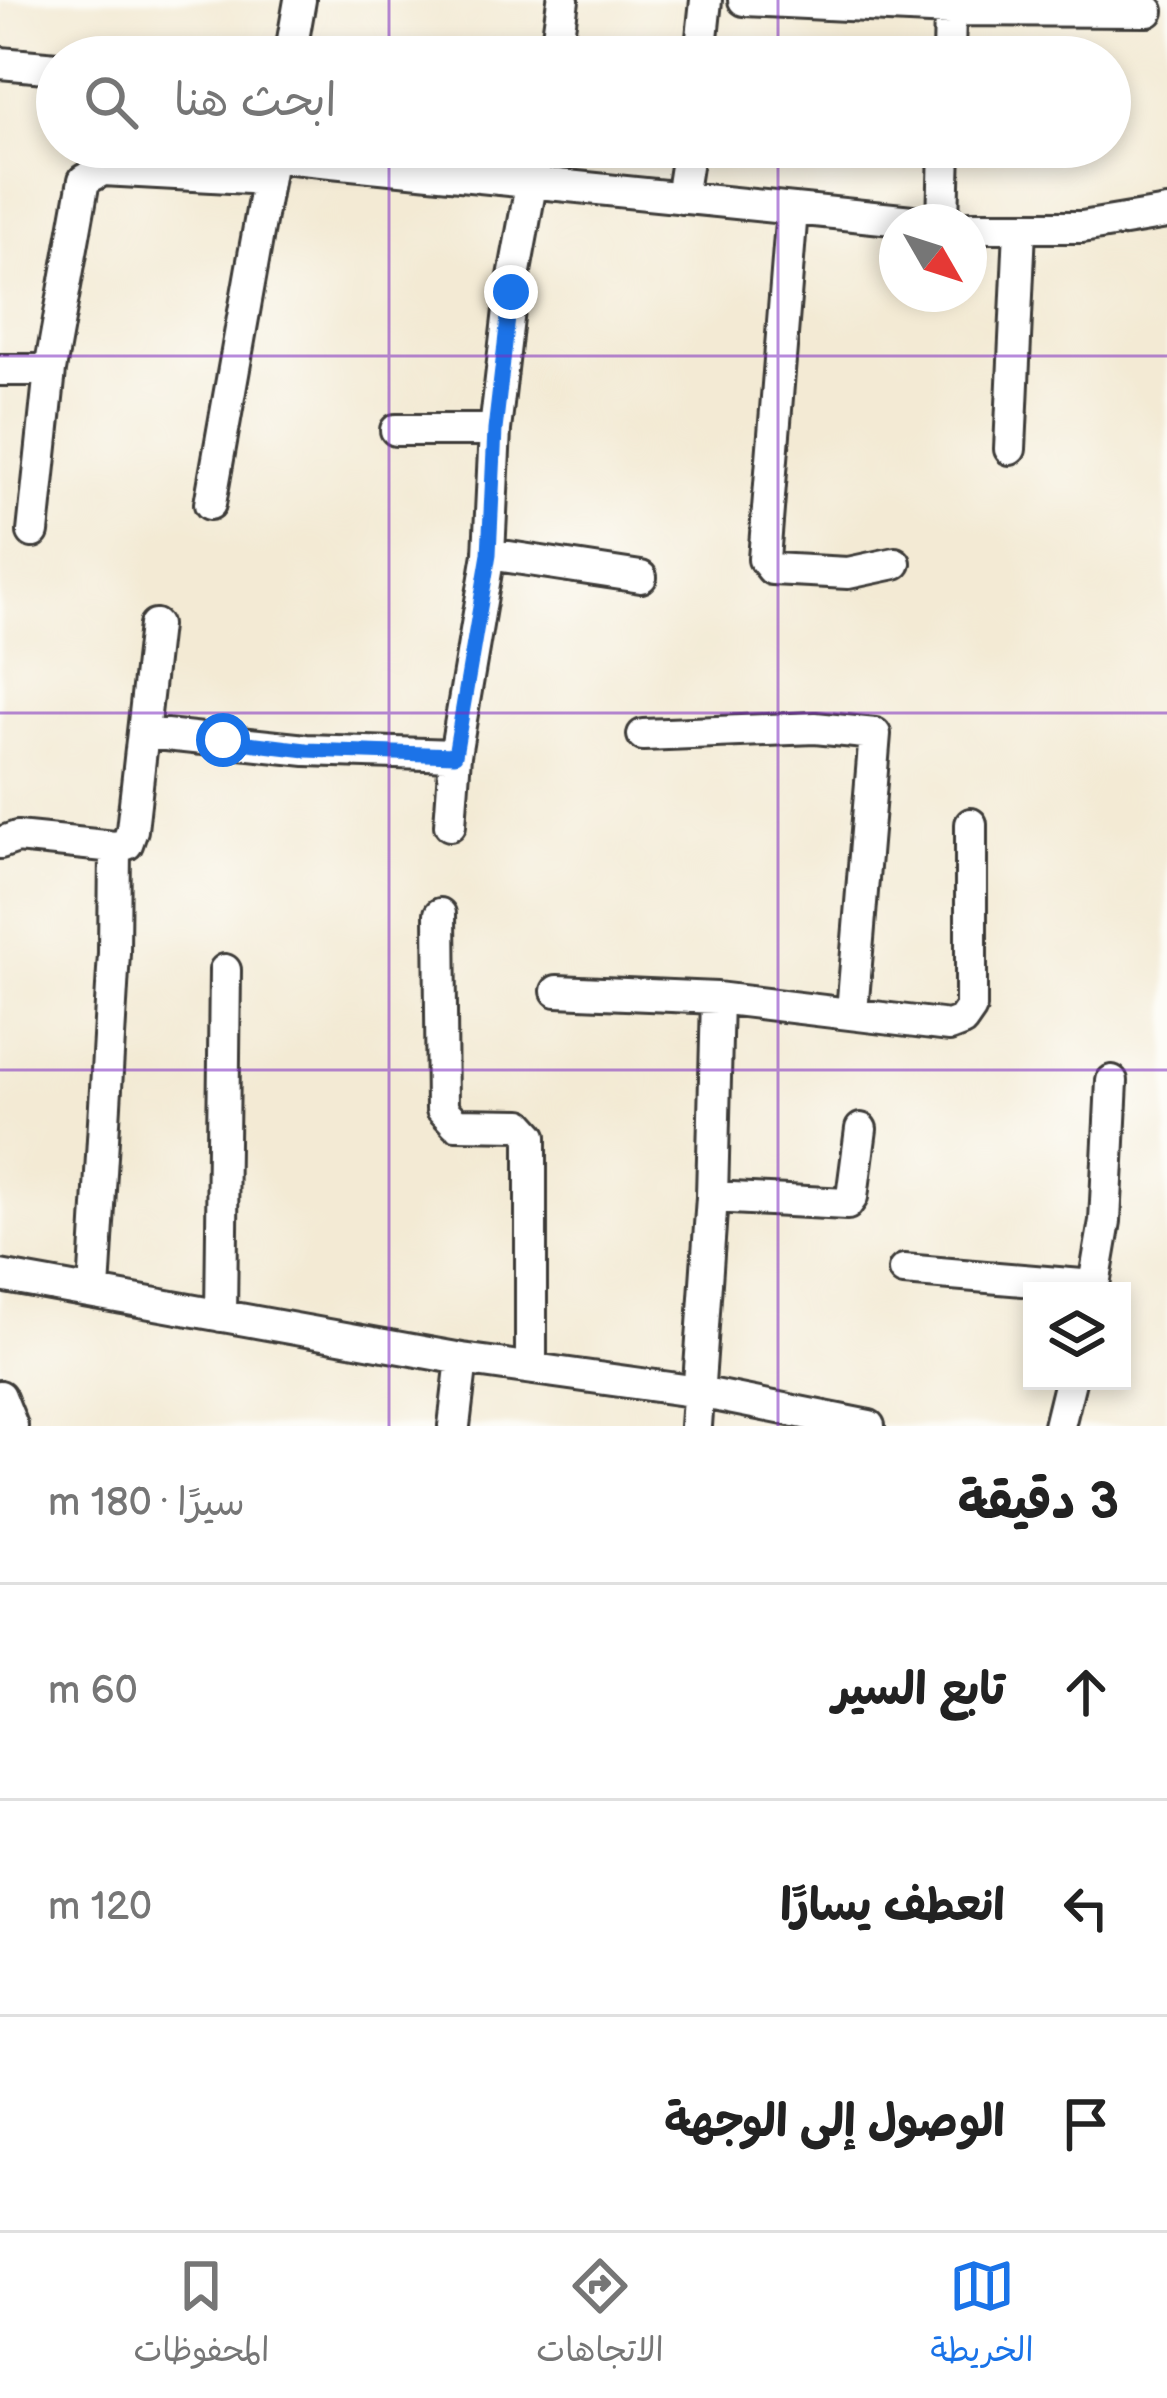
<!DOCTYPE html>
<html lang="ar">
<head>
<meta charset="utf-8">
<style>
	:root { --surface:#fff; --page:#f2f2f2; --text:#222; --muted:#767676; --line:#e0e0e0; --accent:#1a73e8 }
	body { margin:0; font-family:"Balsamiq Sans","Playpen Sans Arabic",sans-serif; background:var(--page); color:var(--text); direction:rtl }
	.controls { position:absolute; right:36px; bottom:36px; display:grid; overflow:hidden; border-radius:0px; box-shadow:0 6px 18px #0003 }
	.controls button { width:108px; height:108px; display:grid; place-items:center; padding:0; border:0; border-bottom:3px solid var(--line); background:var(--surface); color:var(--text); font:60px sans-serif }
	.compass { position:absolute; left:879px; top:204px; width:108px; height:108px; border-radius:50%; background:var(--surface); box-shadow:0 6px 18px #0003; rotate:129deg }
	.stop { position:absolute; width:36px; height:36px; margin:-27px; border:9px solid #1a73e8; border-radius:50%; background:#fff }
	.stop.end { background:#1a73e8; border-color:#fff; box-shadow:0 3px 12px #0008 }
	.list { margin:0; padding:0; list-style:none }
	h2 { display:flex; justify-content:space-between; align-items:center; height:156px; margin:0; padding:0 48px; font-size:51px }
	h2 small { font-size:39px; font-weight:400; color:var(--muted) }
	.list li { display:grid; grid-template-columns:78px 1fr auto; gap:36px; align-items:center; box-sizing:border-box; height:216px; padding:0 48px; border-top:3px solid var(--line) }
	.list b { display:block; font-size:45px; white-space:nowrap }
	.list em { font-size:39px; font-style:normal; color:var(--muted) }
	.icon { flex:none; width:66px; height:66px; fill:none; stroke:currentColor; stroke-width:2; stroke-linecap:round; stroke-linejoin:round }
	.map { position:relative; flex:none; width:1167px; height:1426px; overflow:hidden; direction:ltr }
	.search { position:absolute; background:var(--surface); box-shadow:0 6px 18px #0003; left:36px; right:36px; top:36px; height:132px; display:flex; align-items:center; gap:30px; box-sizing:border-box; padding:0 42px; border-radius:66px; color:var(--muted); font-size:45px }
	.sheet { height:804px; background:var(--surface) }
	nav { display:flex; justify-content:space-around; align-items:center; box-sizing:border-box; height:168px; border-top:3px solid var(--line); background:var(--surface); font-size:33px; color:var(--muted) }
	nav a { display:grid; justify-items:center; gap:6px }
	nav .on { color:var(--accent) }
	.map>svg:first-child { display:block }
</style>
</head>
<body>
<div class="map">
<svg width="1167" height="1426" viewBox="0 0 1167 1426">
	<rect width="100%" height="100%" fill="#fdfcf7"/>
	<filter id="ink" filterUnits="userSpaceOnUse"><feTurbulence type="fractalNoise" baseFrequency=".00833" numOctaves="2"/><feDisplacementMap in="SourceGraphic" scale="24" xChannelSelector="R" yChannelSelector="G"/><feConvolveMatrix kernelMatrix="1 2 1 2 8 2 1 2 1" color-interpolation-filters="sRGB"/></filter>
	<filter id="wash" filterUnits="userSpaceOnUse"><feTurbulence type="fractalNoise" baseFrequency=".004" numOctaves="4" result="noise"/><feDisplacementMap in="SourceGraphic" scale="48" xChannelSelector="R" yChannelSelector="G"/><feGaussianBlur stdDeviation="2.7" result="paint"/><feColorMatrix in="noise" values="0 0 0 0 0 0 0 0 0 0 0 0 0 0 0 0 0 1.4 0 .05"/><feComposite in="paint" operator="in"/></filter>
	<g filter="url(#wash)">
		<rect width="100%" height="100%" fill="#f3ead4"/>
	</g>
	<g filter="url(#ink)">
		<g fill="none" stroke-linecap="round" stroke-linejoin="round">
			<g stroke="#3c3b38" stroke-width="36">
				<path id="minor" d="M744 0 950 10 1148 11
					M290 57 300 0
					M555 57 563 0
					M700 57 706 0
					M949 57 950 10
					M0 63 57 68
					M272 156 922 222
					M681 198 689 147
					M792 210 764 559 772 569 848 573 895 563
					M943 222 945 147
					M969 227H1082L1167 213
					M0 370H50
					M396 430H495
					M1010 449 1020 229
					M210 504 270 165
					M33 532 50 370 84 180 103 170 267 179
					M489 554 641 577
					M147 733 306 750 455 755
					M643 735 815 728 875 734 852 1012
					M450 825 455 755 489 554 495 430 511 293 538 147
					M0 843 17 837 115 847
					M440 914 442 1109 456 1124 521 1125 531 1136V1368
					M557 991 717 998 949 1026 962 1021 971 1008V824
					M712 1197 847 1204 852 1197 861 1129
					M904 1270 1094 1286
					M0 1276 462 1359 699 1392 869 1426
					M94 1291 114 953 115 847 127 844 132 830 155 625
					M1093 1291 1105 1221 1112 1081
					M221 1316 225 970
					M0 1396 12 1426
					M454 1426 462 1359
					M696 1426 712 1197 717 998
					M1059 1426 1070 1381"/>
			</g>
			<use href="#minor" stroke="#fff" stroke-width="30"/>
		</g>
	</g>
	<g fill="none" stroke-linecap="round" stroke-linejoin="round" filter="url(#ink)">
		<path stroke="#1a73e8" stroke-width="15" d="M223 740 306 750 455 755 489 554 495 430 511 292"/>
	</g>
	<path fill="none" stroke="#7b2cbf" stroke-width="3" stroke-opacity="0.55" d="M389 0V57M778 0V57M389 147V1426M778 147V1426M0 356H1167M0 713H1167M0 1070H1167"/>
</svg>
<div class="controls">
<button><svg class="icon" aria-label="layers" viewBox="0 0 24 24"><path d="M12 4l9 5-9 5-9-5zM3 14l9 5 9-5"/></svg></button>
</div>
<svg class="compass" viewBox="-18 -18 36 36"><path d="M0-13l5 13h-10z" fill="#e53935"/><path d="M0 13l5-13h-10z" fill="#767676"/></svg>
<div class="stop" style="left:223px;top:740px"></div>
<div class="stop end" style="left:511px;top:292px"></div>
<div class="search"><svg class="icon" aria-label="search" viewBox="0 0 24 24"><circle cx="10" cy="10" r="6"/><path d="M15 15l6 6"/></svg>ابحث هنا</div>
</div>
<section class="sheet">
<h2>3 دقيقة<small>سيرًا · 180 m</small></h2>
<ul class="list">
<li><svg class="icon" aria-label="ahead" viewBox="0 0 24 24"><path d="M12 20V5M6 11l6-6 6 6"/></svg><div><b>تابع السير</b></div><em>60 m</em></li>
<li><svg class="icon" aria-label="left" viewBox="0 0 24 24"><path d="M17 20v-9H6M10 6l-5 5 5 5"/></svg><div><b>انعطف يسارًا</b></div><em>120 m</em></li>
<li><svg class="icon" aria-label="arrive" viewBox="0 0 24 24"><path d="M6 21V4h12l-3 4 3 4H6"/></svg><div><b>الوصول إلى الوجهة</b></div></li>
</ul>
</section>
<nav>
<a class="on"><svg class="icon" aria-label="map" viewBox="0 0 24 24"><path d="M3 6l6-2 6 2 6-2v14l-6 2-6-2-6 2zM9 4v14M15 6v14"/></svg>الخريطة</a>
<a><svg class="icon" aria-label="directions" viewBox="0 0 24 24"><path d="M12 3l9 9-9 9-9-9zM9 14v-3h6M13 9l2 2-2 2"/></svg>الاتجاهات</a>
<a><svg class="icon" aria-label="saved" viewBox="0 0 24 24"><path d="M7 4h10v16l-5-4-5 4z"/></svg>المحفوظات</a>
</nav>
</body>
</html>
